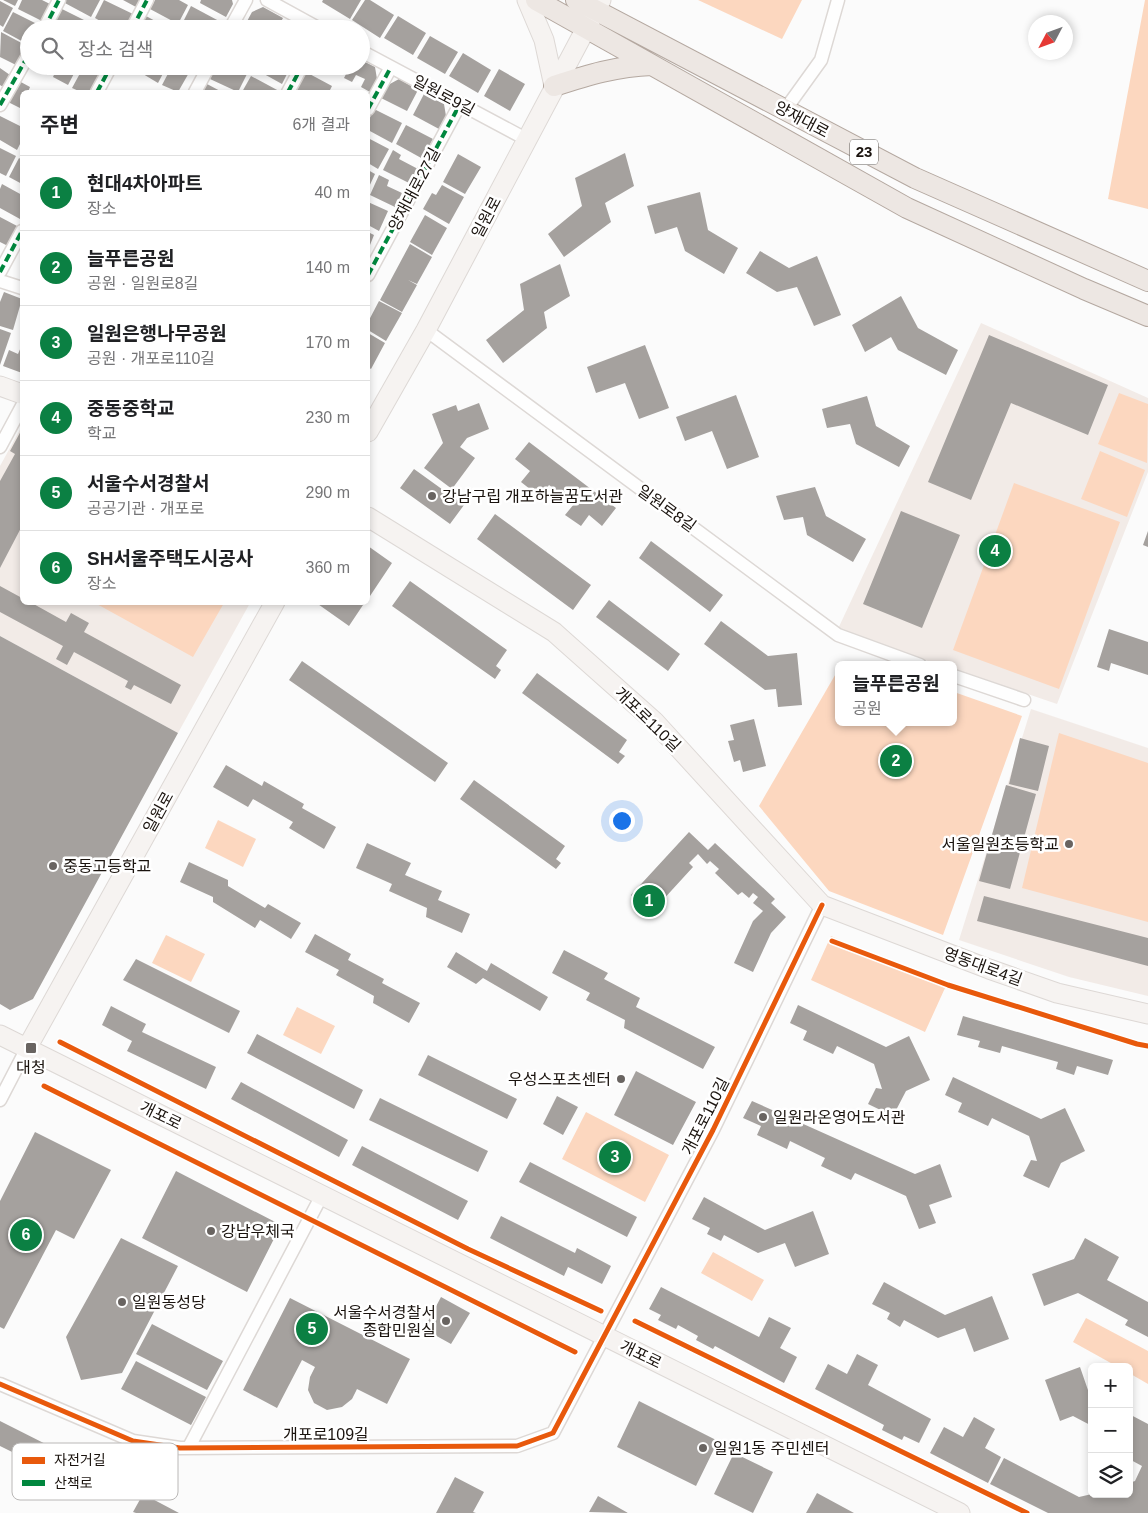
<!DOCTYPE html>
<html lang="ko">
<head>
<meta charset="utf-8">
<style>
	:root { --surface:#fff; --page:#f6f6f6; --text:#202124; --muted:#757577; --line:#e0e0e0; --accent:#0b8043 }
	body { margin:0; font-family:Helvetica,"Noto Sans KR",sans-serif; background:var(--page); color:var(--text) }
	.controls { position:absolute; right:15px; bottom:15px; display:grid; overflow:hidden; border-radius:8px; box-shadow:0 2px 8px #0003 }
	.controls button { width:45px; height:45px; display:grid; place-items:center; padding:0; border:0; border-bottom:1px solid var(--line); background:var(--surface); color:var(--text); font:25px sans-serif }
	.compass { position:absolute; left:1028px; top:15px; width:45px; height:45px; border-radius:50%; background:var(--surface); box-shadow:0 2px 8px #0003; rotate:229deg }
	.you { position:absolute; left:621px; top:820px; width:18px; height:18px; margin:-12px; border:4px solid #fff; border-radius:50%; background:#1a73e8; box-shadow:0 0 0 8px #1a73e833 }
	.badge { display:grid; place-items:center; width:32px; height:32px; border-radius:50%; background:var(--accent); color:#fff; font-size:16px; font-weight:700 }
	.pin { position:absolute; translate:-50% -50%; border:2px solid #fff; box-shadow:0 1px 5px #0006 }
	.popup { position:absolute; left:835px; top:661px; width:122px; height:65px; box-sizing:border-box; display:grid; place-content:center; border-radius:8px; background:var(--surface); filter:drop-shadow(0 1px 4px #0005); font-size:16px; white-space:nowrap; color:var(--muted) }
	.popup b { font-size:19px; color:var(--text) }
	.popup::after { content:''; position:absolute; left:50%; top:100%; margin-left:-10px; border:10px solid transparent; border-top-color:var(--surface) }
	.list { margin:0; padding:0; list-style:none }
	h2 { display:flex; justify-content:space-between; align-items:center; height:65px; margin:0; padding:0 20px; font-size:21px }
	h2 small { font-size:16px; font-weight:400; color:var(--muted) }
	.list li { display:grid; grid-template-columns:32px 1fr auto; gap:15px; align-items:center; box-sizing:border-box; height:75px; padding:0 20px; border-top:1px solid var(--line) }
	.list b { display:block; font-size:19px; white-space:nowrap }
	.list p { margin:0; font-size:16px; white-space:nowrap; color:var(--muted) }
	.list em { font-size:16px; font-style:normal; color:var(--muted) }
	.icon { flex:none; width:28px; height:28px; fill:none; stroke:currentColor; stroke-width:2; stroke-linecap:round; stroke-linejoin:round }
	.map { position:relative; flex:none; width:1148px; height:1513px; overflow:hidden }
	.search { position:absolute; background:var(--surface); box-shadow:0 2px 8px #0003; left:20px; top:20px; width:350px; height:55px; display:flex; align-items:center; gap:12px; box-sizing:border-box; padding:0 18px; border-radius:28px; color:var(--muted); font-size:19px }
	.panel { position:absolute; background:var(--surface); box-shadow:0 2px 8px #0003; left:20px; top:90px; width:350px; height:515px; border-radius:8px }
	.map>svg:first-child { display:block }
</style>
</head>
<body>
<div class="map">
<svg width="1148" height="1513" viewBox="0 0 1148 1513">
	<rect width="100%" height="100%" fill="#fbfbfb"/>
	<path fill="#f2ebe7" d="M981 323 1148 398V472L1057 704 954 669V665H940L837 631Z
		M22 426V602L250 603 178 733 0 636V466Z
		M1031 709 1148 748V996L1069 977 959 940Z"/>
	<path fill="#fcd7bf" d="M698 0H802L782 39Z
		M1145 0H1148V209L1108 199Z
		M1119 393 1148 404 1147 463 1098 444Z
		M1100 451 1145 470 1127 517 1081 499Z
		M1014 483 1120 522 1059 689 953 650Z
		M95 603H224L193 657Z
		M838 670V722H954V692L1022 716 943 935 829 891 759 806Z
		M1059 733 1148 763V922L1022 888Z
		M218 820 256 839 243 867 205 848Z
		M166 935 205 954 191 982 152 963Z
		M831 936 945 988 925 1032 811 980Z
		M297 1007 335 1026 321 1054 283 1035Z
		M586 1112 669 1155 645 1202 562 1159Z
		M713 1252 764 1280 752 1301 701 1273Z
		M1086 1318 1148 1351V1384L1129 1373V1367H1118L1073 1342Z"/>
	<path fill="#a5a19e" d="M3 0H18L15 6Z
		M22 0H42L54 6 46 23 18 9Z
		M65 0H100L91 17 63 2Z
		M104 0 133 14 125 29H114L95 18Z
		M123 0H140L136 7Z
		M155 0H179L188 5 178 24 150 9Z
		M201 0H232L233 4 226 17 200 3Z
		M323 0H361L350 19 322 2Z
		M365 0H370L394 15 380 38 352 20Z
		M0 1 13 8 3 27 0 25Z
		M191 6 219 21 215 29H187L181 26Z
		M263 7 283 18 277 29H252L245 25 252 12Z
		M60 8 88 22 85 29H54L50 27Z
		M13 12 41 26 40 29H29V45L3 31Z
		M146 16 170 29H140Z
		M398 16 426 33 413 55 384 38Z
		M288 21 303 29H283Z
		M1 32 29 47 18 66 0 57Z
		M430 36 458 52 445 74 417 58Z
		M463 53 491 70 478 93 449 76Z
		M361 60 375 67 377 79 370 92 361 87 365 79 356 75 352 82 344 78 350 66H361Z
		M31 66H52L47 75Z
		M58 66H78L68 85 53 77Z
		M84 66 100 73 89 92H81L72 88Z
		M126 66H140L137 72Z
		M147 66H167L158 83 143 74Z
		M172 66H182L190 71 178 92 162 85Z
		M216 66H232L247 74 238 92 210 79Z
		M256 66H291L282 84 255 69Z
		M323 66H343L339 74Z
		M0 68 10 75 3 87 0 85Z
		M499 69 525 84 510 111 484 96Z
		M304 71 332 86 329 92H298L294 91Z
		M251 76 279 91 278 92H242Z
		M399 79 418 90 407 111 381 98 388 85Z
		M19 81 30 87 28 92H22V109L8 102Z
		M207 84 222 92H202Z
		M424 94 444 104 446 116 439 129 413 115Z
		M374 109 402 123 392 143 368 130V122Z
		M0 116 22 127V140L17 150 0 140Z
		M406 125 433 139 423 159 396 144Z
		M368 138 389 149 378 169 368 163Z
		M0 148 16 156 6 176 0 173Z
		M393 150 401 155 399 159 418 169 411 184 383 170Z
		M625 153 634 186 605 203 611 222 564 257 548 234 582 206 575 178Z
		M458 154 481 167 465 194 443 182Z
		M19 158 22 160V184L9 177Z
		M368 170 375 174 368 189Z
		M379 175 389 180 387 186 402 193 395 207 370 195Z
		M2 184 22 195V214L20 219 0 208V189Z
		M442 185 464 197 449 224 423 209 432 193 436 195Z
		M700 192 708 230 738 248 724 274 685 251 677 227 655 234 647 206Z
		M368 202 388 211 379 231 368 225Z
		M425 215 447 228 432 255 410 242Z
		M0 217 19 227 8 246 0 242Z
		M368 232 374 235 368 250Z
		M410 244 432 257 417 284 408 280 417 285 402 312 380 300Z
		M760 251 789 268 817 256 841 315 814 326 797 287 777 292 746 273Z
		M560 264 570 296 544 312 547 328 503 363 486 340 524 310 520 284Z
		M4 292 22 299 13 330 0 326V302Z
		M901 296 918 328 958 350 946 375 898 350 891 337 865 352 852 325Z
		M379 301 402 313 386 341 368 330V322Z
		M0 329 11 333 0 365Z
		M368 333 385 343 371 369 368 367Z
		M989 335 1108 385 1088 435 1011 403 971 500 928 482Z
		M645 345 669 408 639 419 625 383 596 393 587 367Z
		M21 347H22V373L3 366 9 350 18 354Z
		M736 395 759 457 727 469 712 431 685 441 676 417Z
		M867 396 876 426 910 446 899 467 856 444 850 424 827 428 822 409Z
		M479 403 489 429 467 438 460 447 475 458 452 489 424 468 443 443 432 414 456 405 458 411Z
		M22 429V526L0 568V481L15 454 10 451Z
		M529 442 616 508 602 526 589 515 581 526 565 515 574 504 549 485 540 497 521 482 530 471 515 459Z
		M414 469 464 505 450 524 400 488Z
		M815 487 826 516 866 539 853 562 807 535 803 517 784 520 776 496Z
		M901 511 960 535 922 628 863 604Z
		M495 514 591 585 573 610 477 539Z
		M1148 531V547L1143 545Z
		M651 541 723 595 710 612 639 558Z
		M368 546 392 563 368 599Z
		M410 581 507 650 496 666 501 670 495 679 392 606Z
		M0 586 22 598V602H30L66 622 71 613 89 623 84 632 181 685 171 704 134 685 131 690 125 687 128 681 74 652 67 665 56 659 63 646 0 612Z
		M609 600 680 654 668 671 596 617Z
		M315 602H365L349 626Z
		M721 621 768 656 797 653 802 705 778 707 776 689 765 690 704 644Z
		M1109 629 1148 642V675L1111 663 1109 671 1097 667Z
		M0 636 178 733 33 999 10 1010 0 1004Z
		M302 661 448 763 435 782 289 680Z
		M537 673 627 740 619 752 625 756 618 764 522 693Z
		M754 719 766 766 743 772 740 760 734 762 728 741 734 740 730 725Z
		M1020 738 1049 746 1038 791 1009 784Z
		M226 765 262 786 264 781 304 804 302 808 336 827 324 849 289 828 293 822 253 799 248 807 213 787Z
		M474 780 565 846 556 859 561 863 556 869 460 799Z
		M1006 785 1036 794 1010 889 979 881Z
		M689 832 708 850 715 843 775 899 771 903 786 917 771 933 753 972 734 963 753 921 763 911 753 903 758 897 753 893 749 898 742 892 738 895 715 873 719 869 710 861 707 864 698 854 689 863 693 867 650 914 631 895Z
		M367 843 411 863 405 875 442 891 438 900 470 914 462 933 426 917 427 908 389 891 392 884 356 868Z
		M189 862 228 880V886L265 908 268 904 301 923 291 939 260 920 255 928 213 902V897L180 882Z
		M984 896 1148 938V966L977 921Z
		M315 934 351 954 348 960 384 979 382 983 420 1003 409 1023 373 1003 374 996 336 975 339 970 305 952Z
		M564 950 608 973 604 979 640 998 636 1007 715 1047 703 1069 624 1028 625 1020 586 1000 590 993 552 973Z
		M456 952 487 971 491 963 548 997 540 1011 483 978 476 984 447 967Z
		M136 959 240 1011 229 1033 123 980Z
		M798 1005 886 1047 909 1036 930 1080 906 1091 893 1116 868 1104 876 1088 882 1089 874 1064 837 1046 833 1054 803 1040 807 1031 790 1023Z
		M111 1006 146 1024 142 1032 216 1067 206 1089 127 1051 132 1041 102 1025Z
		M963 1016 1113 1060 1108 1075 1077 1066 1074 1075 1056 1069 1058 1062 1002 1046 1000 1053 978 1047 980 1041 957 1035Z
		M257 1034 363 1090 354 1109 247 1053Z
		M428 1055 517 1099 507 1119 418 1075Z
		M636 1071 696 1102 673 1145 614 1115Z
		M953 1077 1041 1119 1065 1108 1085 1151 1061 1163 1049 1188 1023 1176 1031 1160 1037 1161 1029 1136 992 1118 988 1126 958 1112 962 1103 945 1095Z
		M241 1082 348 1140 339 1157 231 1099Z
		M557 1096 578 1107 563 1135 543 1124Z
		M380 1098 488 1151 478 1172 369 1120Z
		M752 1101 915 1174 940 1164 952 1197 929 1205 936 1223 919 1229 906 1196 855 1173 851 1180 821 1166 825 1158 790 1141 787 1149 757 1135 761 1126 743 1118Z
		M35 1132 111 1170 74 1239 56 1230 4 1329 0 1327V1201Z
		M362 1146 468 1201 458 1220 352 1165Z
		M530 1162 637 1217 627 1237 519 1182Z
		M176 1171 281 1225 247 1292 142 1238Z
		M704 1197 765 1230 813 1211 829 1254 795 1267 785 1243 758 1253 724 1235 721 1241 707 1234 710 1228 692 1219Z
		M501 1216 575 1253 577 1248 611 1266 602 1284 568 1267 564 1276 490 1238Z
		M121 1238 178 1266 122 1373 81 1380 66 1337Z
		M1085 1238 1119 1257 1107 1280 1148 1302V1337L1125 1325 1128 1320 1078 1293 1044 1306 1032 1274 1074 1259Z
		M884 1282 945 1315 992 1296 1009 1339 974 1352 965 1328 938 1338 904 1320 900 1327 887 1319 890 1313 872 1304Z
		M661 1287 759 1337 769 1317 791 1328 780 1348 797 1357 784 1383 715 1346 713 1349 696 1340 698 1336 678 1325 676 1329 658 1320 661 1315 649 1309Z
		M441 1297 470 1313 451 1344 424 1329Z
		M290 1298 410 1359 387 1404 357 1389 352 1399 342 1407 327 1410 314 1403 308 1390 310 1377 315 1367 302 1360 277 1408 243 1390Z
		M152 1324 223 1361 207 1390 136 1354Z
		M857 1354 878 1365 868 1385 931 1419 919 1443 904 1436 902 1440 882 1430 884 1425 815 1389 828 1364 847 1374Z
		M136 1361 206 1397 191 1425 121 1389Z
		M1080 1367 1089 1393 1092 1394V1426L1073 1416 1060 1421 1045 1380Z
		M639 1401 718 1441 696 1486 617 1447Z
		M1129 1414 1148 1424V1513H1048L990 1484 1004 1458 1079 1497 1092 1494H1129V1483L1135 1481 1142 1466 1129 1459Z
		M974 1417 995 1429 985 1448 1001 1457 988 1483 930 1453 944 1427 963 1437Z
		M0 1421 109 1476 99 1495 0 1446Z
		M734 1453 773 1472 753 1513 714 1494Z
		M455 1477 484 1492 473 1512 476 1513H436Z
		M817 1493 854 1513H806Z
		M143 1494 179 1513H136L133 1512Z
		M598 1496 628 1513 589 1512Z"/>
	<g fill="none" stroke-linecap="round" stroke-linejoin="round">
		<g stroke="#ddd8d5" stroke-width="15">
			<path id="street" d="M267 0 320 29
				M44 29 59 0
				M132 29 147 0
				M230 29 246 0
				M361 51 526 139
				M97 92 111 66
				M195 92 209 66
				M288 92 302 66
				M0 105 29 54
				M368 109 391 67
				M785 110 821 60 838 0
				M0 272 22 231
				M368 275 460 104
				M0 281 22 288
				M426 330 838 635 920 665
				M0 447 22 406
				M954 676 1024 700
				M0 1100 27 1048
				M0 1384 133 1441 180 1448 517 1446 553 1433 713 1130 822 905
				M189 1447 322 1195"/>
		</g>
		<g stroke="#ddd8d5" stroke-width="21">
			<path id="secondary" d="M527 0 544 40 554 86
				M0 386 22 394
				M368 432 426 330 601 0
				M368 517 554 632 564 641 654 721 822 905 989 969 1057 993 1148 1014
				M0 1035 960 1513
				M27 1048 275 602"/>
		</g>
		<g stroke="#b4a8a0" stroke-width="22">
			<path id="primary" d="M536 0 907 208 1084 289 1148 316
				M576 0 915 178 1148 281
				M554 86C588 75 617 66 652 65"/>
		</g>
		<use href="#street" stroke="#fefefe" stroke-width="12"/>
		<use href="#secondary" stroke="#f6f3f1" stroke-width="19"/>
		<use href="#primary" stroke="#ede7e3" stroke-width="20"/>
		<path stroke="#00873e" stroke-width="4" stroke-dasharray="8 4" stroke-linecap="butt" d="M44 29 59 0
			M132 29 147 0
			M97 92 111 66
			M288 92 302 66
			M0 105 29 54
			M368 109 391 67
			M0 272 22 231
			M368 275 460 104"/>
		<g stroke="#fff" stroke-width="8">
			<path id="cycleway" d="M832 941 948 985 1137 1044 1148 1046
				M60 1042 468 1249 601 1311
				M44 1086 575 1352
				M635 1321 1027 1513
				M0 1384 133 1441 180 1448 517 1446 553 1433 713 1130 822 905"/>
		</g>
		<use href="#cycleway" stroke="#e8590c" stroke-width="5"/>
	</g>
	<g fill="#696461" stroke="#fff" stroke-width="2">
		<circle cx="432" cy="496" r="5"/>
		<circle cx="1069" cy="844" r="5"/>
		<circle cx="53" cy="866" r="5"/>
		<rect x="25" y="1042" width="12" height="12" rx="2.5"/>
		<circle cx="621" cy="1079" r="5"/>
		<circle cx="763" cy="1117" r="5"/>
		<circle cx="211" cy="1231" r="5"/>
		<circle cx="122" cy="1302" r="5"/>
		<circle cx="446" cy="1321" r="5"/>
		<circle cx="703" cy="1448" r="5"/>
	</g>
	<g text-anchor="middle" stroke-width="5" stroke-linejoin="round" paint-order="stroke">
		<rect fill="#fff" stroke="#5f5a56" stroke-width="1" x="850" y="139.5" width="28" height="25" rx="4"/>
		<g font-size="15" font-weight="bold" fill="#1a130e">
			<text x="864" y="157">23</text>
		</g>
		<g font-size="16" fill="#1a130e" stroke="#fff">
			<text transform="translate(444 95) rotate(28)" y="6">일원로9길</text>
			<text transform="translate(802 119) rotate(28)" y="6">양재대로</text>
			<text transform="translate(414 189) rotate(-62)" y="6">양재대로27길</text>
			<text transform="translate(486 217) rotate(-62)" y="6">일원로</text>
			<text transform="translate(667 508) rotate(36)" y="6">일원로8길</text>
			<text transform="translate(648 719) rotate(44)" y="6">개포로110길</text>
			<text transform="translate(158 812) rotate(-61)" y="6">일원로</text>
			<text transform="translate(983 966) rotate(20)" y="6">영동대로4길</text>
			<text transform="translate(161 1115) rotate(26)" y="6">개포로</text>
			<text transform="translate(705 1116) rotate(-63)" y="6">개포로110길</text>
			<text transform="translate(641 1354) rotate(26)" y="6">개포로</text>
			<text x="326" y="1440">개포로109길</text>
		</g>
		<g font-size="16" fill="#1a130e" stroke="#fff" text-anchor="start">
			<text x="442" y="502">강남구립 개포하늘꿈도서관</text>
			<text x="1059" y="850" text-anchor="end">서울일원초등학교</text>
			<text x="63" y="872">중동고등학교</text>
			<text x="31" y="1073" text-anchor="middle">대청</text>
			<text x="611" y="1085" text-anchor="end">우성스포츠센터</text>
			<text x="773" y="1123">일원라온영어도서관</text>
			<text x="221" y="1237">강남우체국</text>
			<text x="132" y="1308">일원동성당</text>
			<text x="436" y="1318" text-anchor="end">서울수서경찰서<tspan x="436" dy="18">종합민원실</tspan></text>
			<text x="713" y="1454">일원1동 주민센터</text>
		</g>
	</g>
	<rect x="12" y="1443" width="166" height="57" rx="8" fill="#fff" stroke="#bab8b7" stroke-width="1"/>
	<rect x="22" y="1457" width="23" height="7" fill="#e8590c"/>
	<rect x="22" y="1480" width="23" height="6" fill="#00873e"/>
	<g font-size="14" fill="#1a130e">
		<text x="54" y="1465">자전거길</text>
		<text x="54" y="1488">산책로</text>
	</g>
</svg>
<div class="controls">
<button>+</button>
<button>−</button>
<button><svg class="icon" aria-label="layers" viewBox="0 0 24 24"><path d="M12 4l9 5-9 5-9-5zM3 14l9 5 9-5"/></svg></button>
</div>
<svg class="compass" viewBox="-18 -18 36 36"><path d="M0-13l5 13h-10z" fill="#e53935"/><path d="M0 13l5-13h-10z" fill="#757577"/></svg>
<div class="you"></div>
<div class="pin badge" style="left:649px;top:901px">1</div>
<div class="pin badge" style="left:896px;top:761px">2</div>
<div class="popup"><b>늘푸른공원</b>공원</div>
<div class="pin badge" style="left:615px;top:1157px">3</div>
<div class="pin badge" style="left:995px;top:551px">4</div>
<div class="pin badge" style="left:312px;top:1329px">5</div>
<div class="pin badge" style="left:26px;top:1235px">6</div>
<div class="search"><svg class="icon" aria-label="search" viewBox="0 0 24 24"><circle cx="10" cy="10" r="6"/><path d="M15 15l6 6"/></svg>장소 검색</div>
<section class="panel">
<h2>주변<small>6개 결과</small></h2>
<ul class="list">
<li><span class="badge">1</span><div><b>현대4차아파트</b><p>장소</p></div><em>40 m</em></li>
<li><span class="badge">2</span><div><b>늘푸른공원</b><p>공원 · 일원로8길</p></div><em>140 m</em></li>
<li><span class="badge">3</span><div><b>일원은행나무공원</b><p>공원 · 개포로110길</p></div><em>170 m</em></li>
<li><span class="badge">4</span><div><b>중동중학교</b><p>학교</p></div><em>230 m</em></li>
<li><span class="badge">5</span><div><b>서울수서경찰서</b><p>공공기관 · 개포로</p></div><em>290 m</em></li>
<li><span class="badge">6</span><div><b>SH서울주택도시공사</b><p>장소</p></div><em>360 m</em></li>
</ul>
</section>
</div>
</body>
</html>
